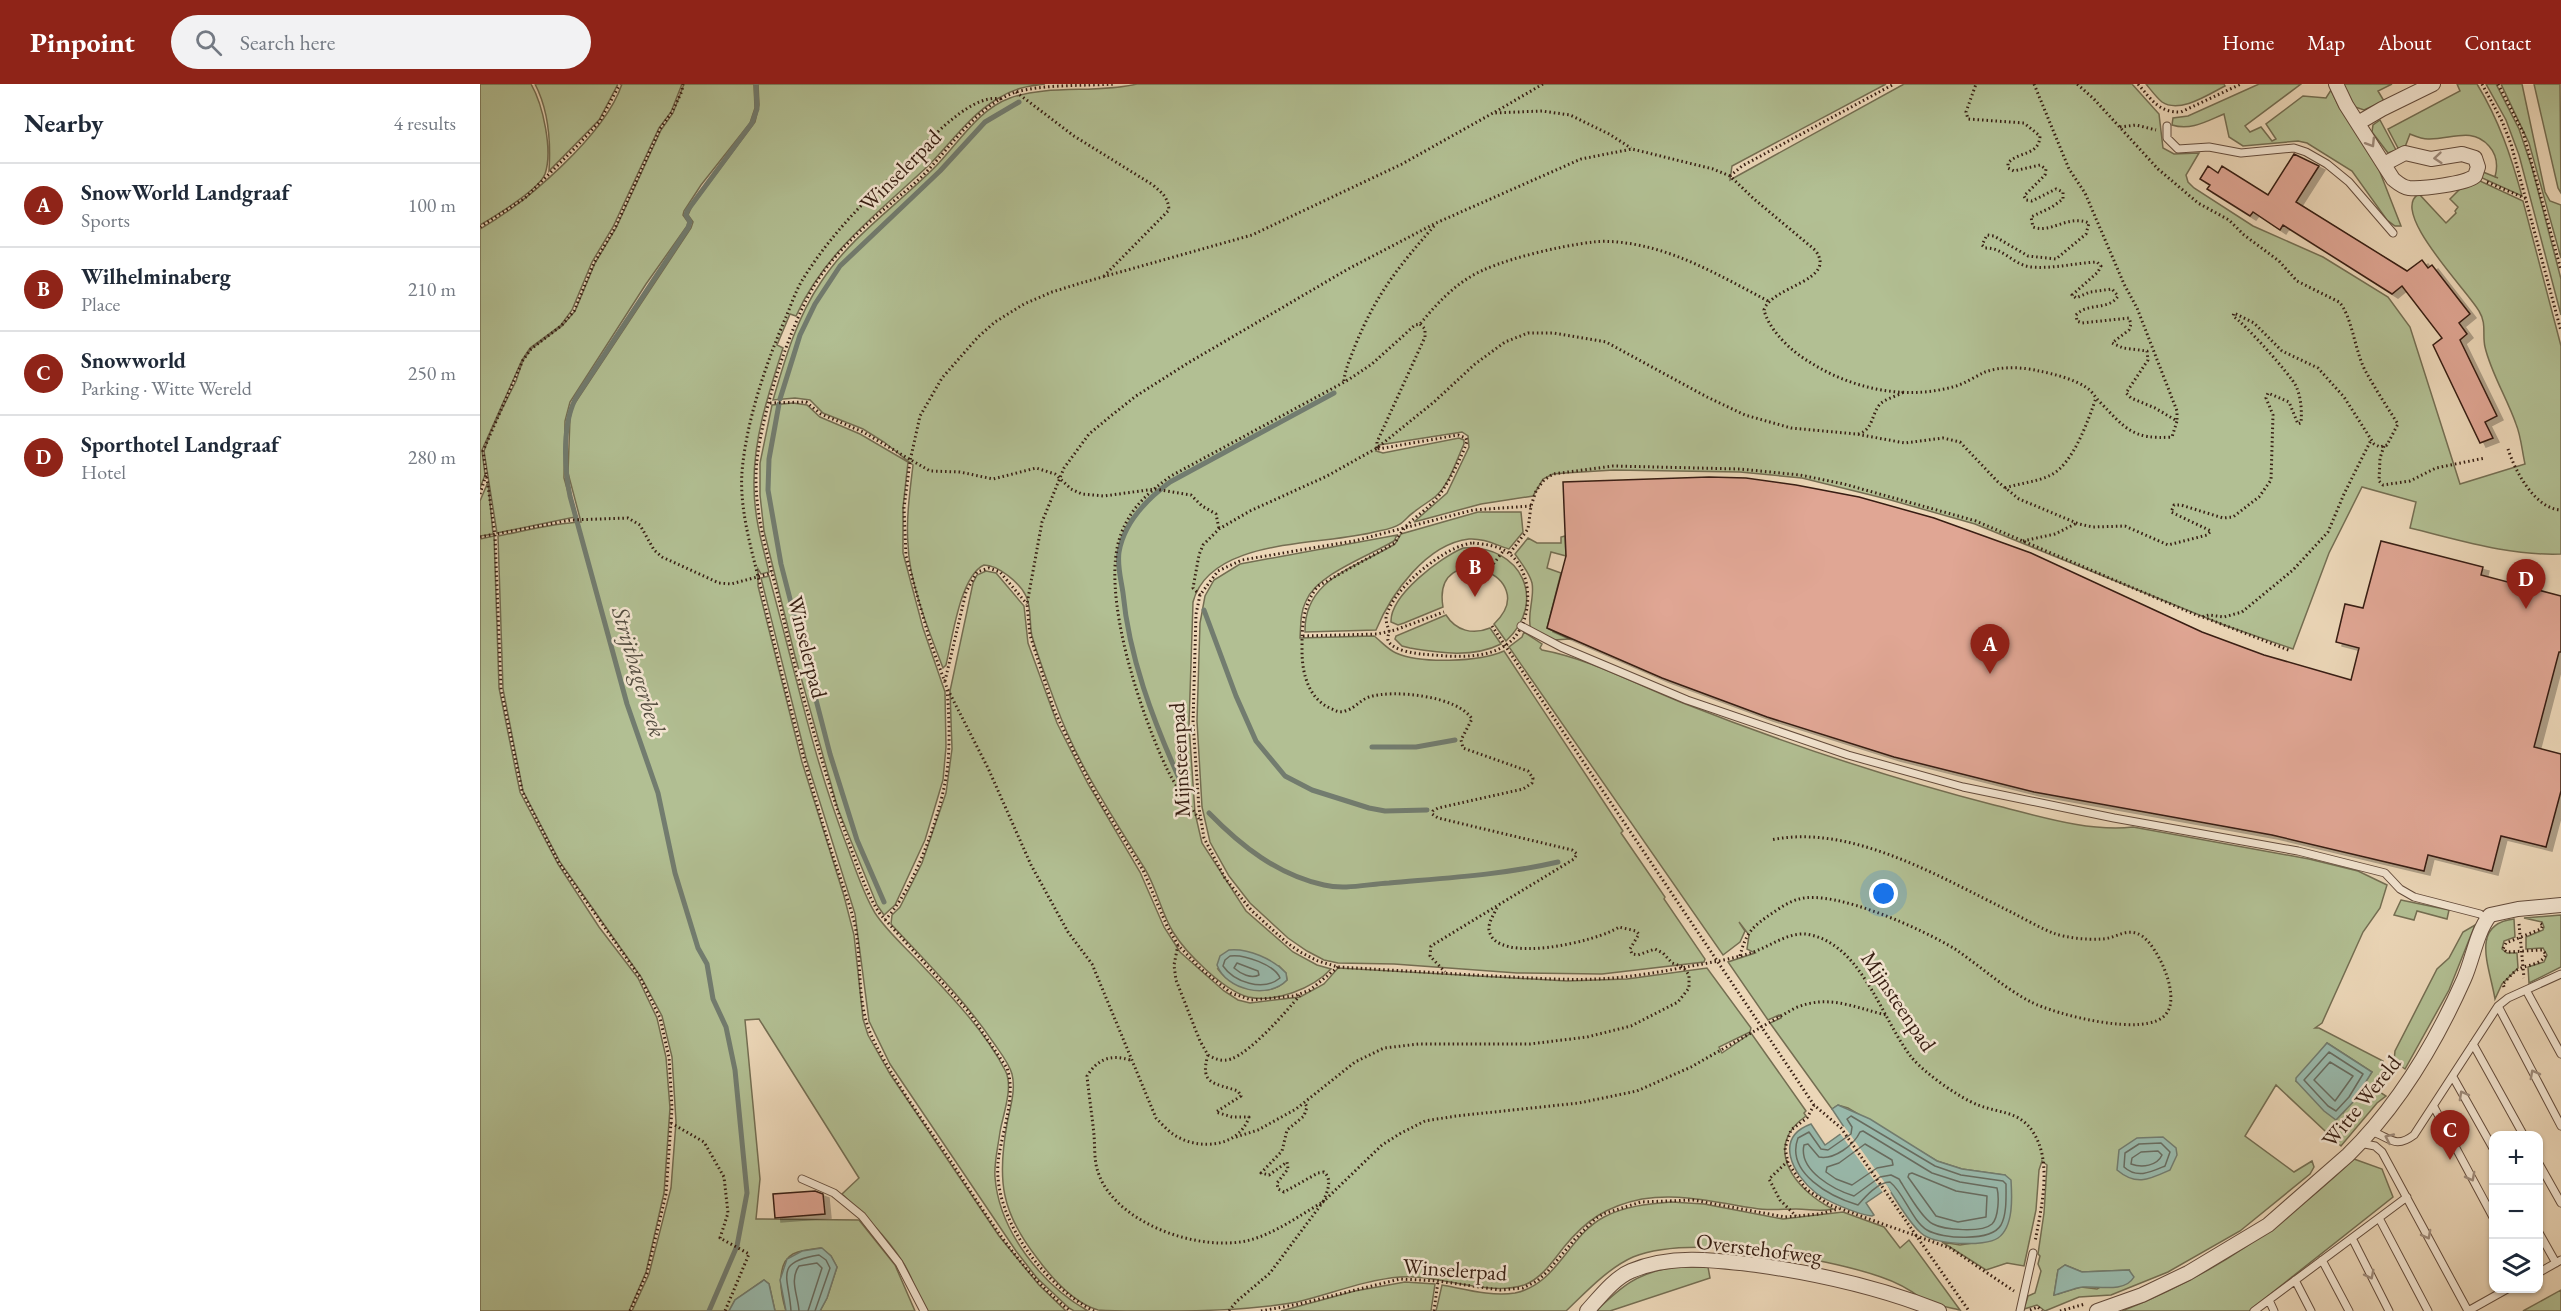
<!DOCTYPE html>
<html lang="en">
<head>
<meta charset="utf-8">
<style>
	:root { --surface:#fff; --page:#f2f2f3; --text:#1f2937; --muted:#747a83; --line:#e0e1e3; --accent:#8f2418 }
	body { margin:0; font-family:"EB Garamond",serif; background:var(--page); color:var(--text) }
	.controls { position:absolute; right:18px; bottom:18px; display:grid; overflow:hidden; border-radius:12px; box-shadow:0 2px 4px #0004 }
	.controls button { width:54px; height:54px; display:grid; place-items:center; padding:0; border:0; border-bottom:2px solid var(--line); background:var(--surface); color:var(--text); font:30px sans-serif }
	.you { position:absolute; left:1404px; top:810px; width:21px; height:21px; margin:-15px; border:4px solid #fff; border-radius:50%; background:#1a73e8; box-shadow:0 0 0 9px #1a73e833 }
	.badge { display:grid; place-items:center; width:39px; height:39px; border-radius:50%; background:var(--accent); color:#fff; font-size:20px; font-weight:700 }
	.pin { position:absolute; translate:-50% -50px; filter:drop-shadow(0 2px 3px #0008) }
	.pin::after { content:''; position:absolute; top:32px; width:21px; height:18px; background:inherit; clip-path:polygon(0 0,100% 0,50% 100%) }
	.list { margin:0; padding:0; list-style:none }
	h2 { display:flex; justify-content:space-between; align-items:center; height:78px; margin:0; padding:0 24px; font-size:26px }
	h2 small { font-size:20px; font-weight:400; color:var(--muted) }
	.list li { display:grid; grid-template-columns:39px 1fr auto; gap:18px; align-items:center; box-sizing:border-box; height:84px; padding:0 24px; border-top:2px solid var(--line) }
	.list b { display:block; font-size:22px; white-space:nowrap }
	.list p { margin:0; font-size:20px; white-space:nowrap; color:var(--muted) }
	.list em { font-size:20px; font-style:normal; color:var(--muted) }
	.icon { flex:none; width:33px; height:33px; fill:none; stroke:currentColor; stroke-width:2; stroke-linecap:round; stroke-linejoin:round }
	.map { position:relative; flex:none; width:2081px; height:1227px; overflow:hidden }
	header { display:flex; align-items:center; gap:36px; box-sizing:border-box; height:84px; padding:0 30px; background:var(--accent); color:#fff }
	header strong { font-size:28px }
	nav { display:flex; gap:33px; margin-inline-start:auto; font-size:21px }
	.search { width:420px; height:54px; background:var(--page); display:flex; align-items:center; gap:15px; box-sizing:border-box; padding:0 21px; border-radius:33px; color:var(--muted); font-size:22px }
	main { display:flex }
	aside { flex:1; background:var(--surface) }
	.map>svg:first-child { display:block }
</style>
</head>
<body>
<header>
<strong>Pinpoint</strong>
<div class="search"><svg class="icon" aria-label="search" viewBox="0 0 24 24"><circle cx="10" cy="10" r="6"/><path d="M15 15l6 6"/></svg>Search here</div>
<nav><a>Home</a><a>Map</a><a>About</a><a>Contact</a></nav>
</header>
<main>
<aside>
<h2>Nearby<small>4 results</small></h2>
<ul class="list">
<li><span class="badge">A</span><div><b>SnowWorld Landgraaf</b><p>Sports</p></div><em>100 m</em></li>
<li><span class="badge">B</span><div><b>Wilhelminaberg</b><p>Place</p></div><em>210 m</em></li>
<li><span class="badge">C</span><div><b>Snowworld</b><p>Parking · Witte Wereld</p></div><em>250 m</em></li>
<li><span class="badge">D</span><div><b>Sporthotel Landgraaf</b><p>Hotel</p></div><em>280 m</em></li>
</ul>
</aside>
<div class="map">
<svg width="2081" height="1227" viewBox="0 0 2081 1227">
	<defs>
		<filter id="shadow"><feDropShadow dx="6" dy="4" stdDeviation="0" flood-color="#0004"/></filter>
	</defs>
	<rect width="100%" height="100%" fill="#ecd7b8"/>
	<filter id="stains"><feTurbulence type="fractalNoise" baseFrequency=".00333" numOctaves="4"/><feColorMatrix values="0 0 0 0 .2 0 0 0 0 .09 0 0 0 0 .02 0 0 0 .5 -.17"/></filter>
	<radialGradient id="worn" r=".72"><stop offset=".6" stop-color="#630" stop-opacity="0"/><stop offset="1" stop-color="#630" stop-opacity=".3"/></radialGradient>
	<path fill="#b2bf93" stroke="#746e52" stroke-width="1.5" fill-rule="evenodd" d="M0 0H51C63 21 73 66 65 90 59 106 15 132 0 141Z
		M55 0H138L119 36 69 87C71 57 69 27 55 0Z
		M142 0H202L191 28 179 44 133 143 112 178 92 226 81 241 50 264 42 276 2 366 5 391 0 404V145C46 119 125 51 142 0Z
		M204 0H274L275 24 270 39 221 101 204 127 203 131 208 138 207 142 166 200 90 318 85 337 84 394 95 433 17 449 4 367 11 347 36 297 43 276 51 265 82 242 95 227 115 179 136 144 181 46 193 29Z
		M278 0H565C546 2 533 5 517 15 489 32 471 59 448 82 399 128 344 169 316 232L310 230 297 261 303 264C289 308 273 355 274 402 274 432 282 460 289 488L281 490 278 485V502L322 678 364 812 374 851 383 935 388 951 410 990 519 1152 559 1201 586 1227H448C436 1212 433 1192 422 1177 406 1152 383 1130 362 1110L379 1094 279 935 265 936 280 1095 276 1135 379 1136 415 1181 435 1227H340L347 1214 357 1183 351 1172 341 1164C332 1165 322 1166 313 1170 295 1180 301 1211 306 1227H295L289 1200 284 1196 255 1216 249 1227H152L169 1190 191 1104 196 1038 192 973 182 932 161 893 80 778 43 707 23 605 18 452C44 447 75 439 101 438L88 389 90 334 93 322 211 144 213 138 208 131 212 122 275 38 279 21Z
		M657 0H1406L1252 82 1250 96 1424 0H1652L1679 30 1683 64 1694 70 1719 69 1706 91 1708 98 1714 104 1773 142 1843 173 1908 213 1930 243 1980 400 2045 380C2042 367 2041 352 2036 340 2027 314 2011 289 2005 263 2002 250 2007 240 1999 227 1988 207 1908 127 1939 110L1966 139 1976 129 1975 127 1978 123 1970 115 1984 101 1998 96 2043 117 2081 262V470C2029 472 1980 456 1930 444L1936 418 1882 403 1849 469 1813 565 1744 541 1495 440 1407 415 1322 394 1260 388 1134 386 1085 389 1073 390 1063 395 1053 412 1001 420 934 438 967 409 989 363 988 352 982 348 899 361 896 367 903 369 979 354 984 356V360C976 377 970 399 956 412 949 418 941 422 934 428 929 431 925 437 920 440 913 445 903 446 894 448 842 462 730 453 713 518L709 641 715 729 722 759 766 827 813 868 837 881 851 885C832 905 795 919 768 913 743 906 706 869 693 848 681 828 677 805 665 785 633 733 597 680 576 621 568 599 559 576 552 552 549 540 552 524 546 512 540 499 518 481 504 481 480 492 472 556 466 581L463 584C449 547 429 499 428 460 426 434 430 407 433 381L404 358 383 345 343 329 330 316 315 314 293 316C305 275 317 233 341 198 371 152 419 120 457 81 479 58 499 25 530 14 571 0 615 10 657 0ZM799 882 806 889 807 896C788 915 752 905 738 885Z
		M1666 0H1744L1745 2C1729 10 1700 30 1682 18 1676 13 1671 6 1666 0Z
		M1779 0H1821L1765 42 1770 48 1781 43 1792 57 1796 55 1786 40 1823 12 1846 14 1851 6 1859 23 1896 78 1921 142H1915L1907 136 1872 87 1827 59 1818 57 1763 62 1749 53 1744 30C1727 37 1711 47 1692 41L1693 34 1708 32Z
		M1862 0H1912L1898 7 1904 17 1884 26 1875 23Z
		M1977 0H1997C2019 36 2031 72 2042 112L2000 93 2003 88 2018 94 2015 93C2018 82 2017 71 2009 62 1992 42 1970 56 1948 55 1942 55 1935 52 1930 50L1925 63 1918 64 1908 45 1980 7Z
		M2006 0H2016L2039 45 2052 84 2081 195V231L2039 71 2026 36Z
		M2021 0H2042L2065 108 2070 117 2081 121V174L2049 59Z
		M2054 0H2080L2081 109 2078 104Z
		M1900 36 1916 66 1908 69 1892 48 1893 41Z
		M313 319 327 321 340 333 380 350 428 378 423 423V469L443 544 465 608 466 663 463 696 445 756 415 821 404 831 397 821 358 725 315 572 284 447 280 411V379L292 321Z
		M8 398 13 450 0 452V417Z
		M998 428H1041L1043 448 1029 465C1016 461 1003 454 989 455 946 460 911 510 896 546L825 548C824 494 876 484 915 460L921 450Z
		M917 451 914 457C889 472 837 490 826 517 820 529 821 541 820 554L894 552C901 557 907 565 916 569 941 580 999 578 1024 567L1143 747 1141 749 1185 813 1184 815 1225 875 1224 878 1122 890 1037 889 914 880 858 879 844 876 827 867 808 854 770 819 749 792 730 758 722 723 717 637 720 539 725 512 734 496 760 480Z
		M14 452 19 604 40 708 78 780 119 843 158 894 177 934 186 973 190 1024 184 1109 166 1188 149 1227H0V455Z
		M1085 452 1086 472 1071 468 1067 484 1081 489 1067 544 1090 555 1074 556 1051 546C1046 532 1055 514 1052 499 1049 488 1041 479 1035 470L1048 454 1057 459H1081V453Z
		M983 464C1042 460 1068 518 1026 557L1014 540C1066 491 951 452 963 523L924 539 918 541 911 538C910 511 960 474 983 464Z
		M506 487 516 489 544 522 548 559 577 639 608 700 660 788 684 843 700 868 744 907 758 916 770 919 820 913 844 900 858 884 1087 897 1147 895 1227 884 1271 944 1270 948 1239 963 1242 969 1271 949 1326 1027 1324 1029 1326 1032C1281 1063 1316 1107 1353 1125 1339 1128 1330 1125 1316 1125 1302 1125 1288 1127 1273 1124 1235 1118 1201 1109 1162 1115 1127 1122 1106 1136 1084 1163 1073 1177 1061 1195 1044 1201 1007 1213 959 1190 920 1193 884 1196 851 1210 817 1218 766 1227 714 1227 661 1227 648 1227 630 1227 618 1226 594 1219 571 1193 557 1174 521 1128 517 1096 527 1040 530 1024 536 1006 532 990 529 979 520 968 513 958 484 915 447 879 411 840L412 831 420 823 442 779 466 709 472 665 470 607 493 499 497 491Z
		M289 492C314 582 333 674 367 762 375 784 383 809 395 829 406 846 423 861 437 876 469 910 503 944 525 986 534 1003 523 1030 520 1048 518 1063 514 1078 515 1093 519 1147 562 1201 608 1227H594L589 1224 557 1194 536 1167 410 980 389 937 375 830 326 674 281 494Z
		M966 531C976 547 993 551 1010 544L1021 560C993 574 960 569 930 564L922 562 915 555 916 552Z
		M1044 548 1062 560 1060 564 1062 566C1111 575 1157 601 1203 619 1304 659 1409 694 1514 721 1559 732 1608 748 1653 743L1829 775 1878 787 1907 801 1900 824 1883 848 1842 939 1835 944H1839L1903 977 1905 986 1895 1005 1906 1012 1897 1019 1861 1062 1796 1001 1765 1052 1814 1088 1832 1077 1834 1083 1830 1090 1760 1147 1688 1188 1631 1211 1599 1213 1565 1227 1557 1221 1544 1225 1548 1212 1555 1209 1561 1187 1558 1180 1560 1172 1558 1170 1564 1129 1567 1081 1562 1077 1559 1086 1556 1126 1544 1182 1527 1179 1506 1186 1462 1158 1480 1161 1505 1157 1525 1091 1482 1085 1457 1077 1368 1024 1358 1021 1352 1025 1290 939 1301 934 1299 931 1288 936 1248 878 1275 869 1267 865 1269 851 1259 838 1265 847 1260 858 1243 871 1029 563 1042 553ZM1847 959 1892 988 1863 1029 1816 997ZM1585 1181 1602 1188 1650 1186 1617 1205 1601 1203 1574 1211 1578 1186Z
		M1921 816 1969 826 1967 835 1937 827 1934 836 1914 831Z
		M2081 831V883L2049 899 2048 883 2064 878 2067 871 2063 864 2046 865V853L2063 846 2064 843 2062 838 2044 834Z
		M2034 835 2035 853 2024 857 2022 865 2027 869H2037L2038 884 2022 900 2015 915C2010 884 1989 840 2034 835Z
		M1995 841 1969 906 1925 985 1914 977 1915 967 1957 885 1969 874 1983 848Z
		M1874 1075 1902 1085 1913 1113 1769 1227H1642C1736 1190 1801 1143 1874 1075Z
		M1191 1118 1224 1120 1303 1135 1363 1128 1404 1143 1420 1164 1429 1156 1480 1226C1469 1223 1451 1221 1441 1214 1429 1205 1416 1198 1401 1193 1344 1173 1209 1150 1153 1173 1128 1184 1105 1209 1086 1227H956L962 1201C984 1205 1012 1213 1035 1209 1078 1200 1088 1152 1124 1133 1145 1122 1168 1120 1191 1118Z
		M1194 1183H1228L1230 1194 1130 1227H1116C1142 1202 1157 1189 1194 1183Z
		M925 1198 955 1200 951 1227H801L875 1207Z
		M2081 1206V1227H2043Z"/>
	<path fill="#99baad" stroke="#727c6f" stroke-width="1.5" d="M749 866C768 864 793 875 806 889L807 896C788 916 746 906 737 881L740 872Z
		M1847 959 1892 988 1874 1017 1856 1036 1844 1027 1816 997V994Z
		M1358 1021 1390 1035 1457 1077 1482 1085 1525 1091 1531 1096C1532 1112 1534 1143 1518 1154 1505 1163 1454 1161 1441 1149 1428 1138 1418 1118 1408 1104L1386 1119 1394 1131 1392 1132C1379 1131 1346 1117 1336 1109 1313 1091 1293 1054 1331 1040L1345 1061 1366 1046 1352 1025Z
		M1683 1053 1696 1064 1697 1071 1690 1086C1668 1096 1656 1102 1637 1086L1639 1066 1657 1054Z
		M342 1164 351 1172 357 1183 347 1214 340 1227H306L300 1196 307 1175 322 1167Z
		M1585 1181 1602 1188 1649 1186 1654 1193C1645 1209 1618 1202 1603 1203 1593 1204 1584 1209 1574 1211L1578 1186Z
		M284 1196 289 1200 295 1227H249L255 1216Z"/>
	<path fill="#ecd7b8" d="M1364 1042 1408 1103 1411 1108 1409 1110 1407 1108 1404 1110 1359 1048Z"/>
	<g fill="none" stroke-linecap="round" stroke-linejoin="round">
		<path stroke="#686c60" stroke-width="1.5" d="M750 872C764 870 795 881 800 894 783 908 754 898 743 882L745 876Z
			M757 879 778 887 779 891C771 895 761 890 754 884Z
			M1849 968 1883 990 1869 1013 1856 1027 1848 1022 1824 996Z
			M1850 978 1873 992 1855 1017 1834 996Z
			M1371 1032 1455 1082 1481 1091 1523 1097 1526 1100C1526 1112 1527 1130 1521 1141 1511 1158 1462 1155 1447 1146 1432 1137 1424 1109 1410 1098 1398 1098 1385 1113 1378 1121 1351 1113 1305 1089 1318 1054L1329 1048 1341 1065 1348 1066 1371 1050 1372 1043 1367 1035Z
			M1383 1047 1452 1089 1480 1098 1517 1104C1519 1112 1519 1133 1512 1140 1502 1149 1464 1146 1453 1140 1442 1135 1426 1106 1419 1095L1411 1091 1400 1093 1374 1112C1355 1106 1318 1087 1324 1061L1328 1060 1339 1073C1354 1076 1374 1061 1380 1048Z
			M1681 1059 1690 1068 1685 1082C1671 1088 1657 1095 1644 1083L1645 1069 1659 1060Z
			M1385 1060 1412 1076 1413 1081 1397 1084 1372 1101 1356 1095 1346 1088 1347 1083 1359 1079Z
			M1678 1067 1682 1071C1677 1082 1662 1084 1651 1080L1652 1074 1661 1068Z
			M1432 1089 1476 1107 1507 1112 1506 1133 1478 1138 1456 1132 1428 1093 1429 1090Z
			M311 1227C309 1193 293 1178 339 1171L346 1176 350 1184 335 1227
			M319 1227C318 1211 309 1196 319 1182L337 1179 342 1184 328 1227"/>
		<path stroke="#727c6f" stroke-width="5" d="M300 315 320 251 335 220 360 182 460 87 505 38 539 18
			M299 320 289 375 288 406 301 480 350 670 377 756 404 818
			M724 526 756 612 776 657 805 692 832 706 889 724 905 727 947 726
			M892 663H936L975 656
			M699 694C673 636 649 573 643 509 641 495 637 482 639 468 644 439 667 415 690 398L854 309
			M729 729C761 762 798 791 844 801 865 806 888 800 909 799 965 794 1022 791 1078 778
			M229 1227 257 1162 267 1109 255 986 246 943 233 915 227 880 218 864 195 789 178 709 147 620 90 412C84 383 82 337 97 312L208 144 210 138 206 131 207 127 272 39 277 25 276 0"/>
	</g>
	<path fill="#e0a694" stroke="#371e12" stroke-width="1.5" filter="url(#shadow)" d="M1814 70 1839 82 1816 118 1927 187 1942 176 1948 184 1952 181 1990 230 1979 239 1987 250 1980 256 2017 332 2005 338 2013 354 2000 359 1953 261 1962 254 1922 202 1912 210 1803 141 1800 146 1773 128 1770 132 1727 105 1730 101 1720 95 1728 82 1738 89 1742 82 1788 111Z
		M1229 393 1266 394 1316 401 1379 413 1454 434 1551 469 1722 548 1784 571 1871 596 1879 564 1856 558 1865 520 1883 524 1901 457 2003 483 2001 491 2081 512V568H2079L2054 663 2081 670V707L2066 763 2021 752 2012 787 1948 771 1944 787 1792 751 1554 708 1414 673 1287 633 1182 594 1067 544 1086 472 1083 398Z
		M335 1107 343 1110 345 1130 295 1134 293 1110Z"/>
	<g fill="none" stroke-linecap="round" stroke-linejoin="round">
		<g stroke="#644c3c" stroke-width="9">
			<path id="service" d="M1687 42V54L1698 65 1729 63 1761 69 1814 64 1826 68 1847 80 1869 98 1913 149
				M1041 542 1081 563 1207 616 1368 671 1483 703 1634 734 1818 767 1905 789 1920 805 1934 813 2000 830 2007 835
				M2046 906 2081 970
				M2018 922 2081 1042
				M1993 960 2044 1052
				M1973 993 2014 1066
				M1954 1023 2014 1135
				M1890 1047C1909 1052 1914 1066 1934 1051L2018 922 2028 914 2081 890
				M1880 1059 1895 1062 1902 1068 1988 1227
				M2058 1078 2081 1119
				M322 1095 354 1109 382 1132 419 1179 444 1227
				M1899 1134 1948 1227
				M2058 1147 2076 1179
				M1872 1154 1909 1227
				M1842 1176 1869 1227
				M2058 1189 2081 1176
				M1815 1196 1831 1227
				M1789 1216 1794 1227
				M1540 1227 1553 1169
				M1774 1227 1927 1113
				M1988 1227 2029 1204"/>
		</g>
		<g stroke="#644c3c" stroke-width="16">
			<path id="minor" d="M1856 0 1866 21 1913 95C1918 99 1922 103 1929 104 1943 105 1985 100 1995 92L1998 83 1995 74 1982 70 1951 75 1925 69 1904 80
				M1878 39 1902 25 1953 0
				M1107 1227C1119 1214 1134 1194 1151 1187 1191 1170 1235 1176 1277 1181 1340 1190 1399 1203 1459 1227
				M1617 1227 1662 1211 1708 1189 1788 1141 1868 1071C1918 1022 1956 958 1984 895 1993 875 1996 849 2010 831L2038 825 2081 821"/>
		</g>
		<path stroke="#371e12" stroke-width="3" stroke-dasharray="1.5 3" stroke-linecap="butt" d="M1554 0 1589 85 1605 109 1644 200 1657 224 1697 327V337
			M1658 0C1671 15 1679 29 1701 28L1761 0
			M2002 0 2022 37 2031 60 2081 247
			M2018 0 2043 48 2081 186
			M536 8 594 52 673 101C682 109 688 113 689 126L624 192
			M521 15C487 8 440 68 416 89 381 119 347 156 323 195 316 206 311 221 306 233 286 279 266 338 262 388 259 429 274 473 283 513 302 592 322 672 346 750 355 780 366 808 374 837 383 875 375 919 393 955 413 996 442 1035 468 1073 504 1127 539 1187 590 1227
			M1015 28 1063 0
			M1640 43 1656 41 1676 46
			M1250 92 1262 82 1414 0
			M2007 98 2047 115
			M0 143 45 114 98 61 120 37 140 0
			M864 297C865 285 871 273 875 262 896 210 919 182 955 141
			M290 319 326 318 341 330 383 348 450 387 480 388 513 395 556 384 575 390 591 405 602 410 624 412 675 405 711 411 722 422 736 430 739 445
			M1378 350C1394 346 1391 329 1401 319 1408 314 1417 312 1424 308
			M1904 362 1900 374 1899 397 1903 401 1930 397 1956 384 2005 374
			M897 364V358L945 253V245L940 240
			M898 365 978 351 986 354 987 357C984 369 965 406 956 415 941 432 926 436 915 459L838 502C822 522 822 543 822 567 822 590 829 616 852 625 856 627 860 629 865 627 874 625 880 616 889 613 913 605 978 612 992 635L981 656 983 664 1048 687 1053 694 1052 699 1043 705 958 724 953 727 952 730 958 734 1092 766 1097 770 1094 775 951 862 950 872 965 888
			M2028 365C2035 387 2055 425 2081 426
			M1525 404C1540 399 1557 398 1571 391 1593 380 1608 337 1616 314
			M0 410 6 391
			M1051 422 993 426 874 457 762 476 738 487 720 511 716 530 713 639 719 724 724 754 745 794 772 827 806 858 820 868 838 877 858 883C909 886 960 889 1012 892 1055 894 1100 898 1143 893 1171 890 1200 884 1228 879 1244 876 1260 873 1276 867 1294 860 1312 846 1331 851 1383 863 1402 936 1432 974 1446 990 1478 1013 1498 1021 1518 1029 1540 1027 1553 1048 1573 1078 1561 1125 1555 1158
			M0 453 91 436 148 434 160 441 174 466 182 473 239 499 251 500 292 489
			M1543 457 1575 450 1597 439
			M993 459C1005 460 1021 462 1031 471 1055 492 1053 543 1026 561 1002 577 968 572 941 570 933 569 911 566 908 556 907 554 909 550 909 547 908 543 906 539 906 534 910 507 965 461 993 459Z
			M1030 469 1048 445 1051 422 1056 407 1064 396 1073 390 1133 382 1260 385 1320 391 1364 400 1496 437 1721 533 1729 531 1744 533 1762 528 1813 486 1848 448 1864 410 1891 356
			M1008 487 1024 466
			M720 511 713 504 719 471 723 461 739 445 770 427 847 392 897 364 954 318 995 280 1025 258 1048 249H1074L1126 258 1227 313 1265 331 1311 344 1376 350 1425 359 1463 354 1480 358 1518 398 1539 415 1599 440 1613 443 1645 442 1688 461 1727 451 1731 447 1691 428 1694 421H1701L1743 434 1753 433 1779 413 1791 396 1793 331 1786 314 1788 309 1809 318 1818 340 1821 339C1822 326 1821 313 1816 302 1810 290 1764 239 1753 232L1754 229 1774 239 1802 267 1838 284 1864 313 1894 360 1900 363 1907 361 1918 340C1907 323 1896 306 1886 288 1875 269 1872 231 1859 218L1817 197 1799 177 1764 151 1749 136 1718 119 1678 85 1613 14 1597 0
			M1723 533 1811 567
			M1012 542 1334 1021 1361 1044 1489 1227
			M823 552 897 550 915 546 964 528
			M465 597 486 508 497 488 509 484 520 488 547 520
			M719 735C708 719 696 703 687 685 661 630 619 508 641 450 651 423 669 408 691 392L868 296 892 280 935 241 940 240C955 222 970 205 990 193 1017 176 1080 162 1113 158 1130 156 1150 159 1167 163 1209 173 1250 197 1288 217
			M405 836C435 805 464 723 468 679 470 655 469 630 467 605
			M2039 840 2044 894
			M698 861 694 881 696 896 720 957 728 971C719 1001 735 999 758 1007L761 1012 736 1028 752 1033H769C759 1064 717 1067 693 1050 687 1046 681 1039 676 1034L612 880 588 848 551 781 508 684 467 604 450 557 426 472 425 449 424 424 430 377 440 332 462 294 498 253 515 238 544 220 572 208 601 199 772 151 922 80 1013 29 1062 27 1090 31 1129 50 1151 64
			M1260 872C1266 848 1273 842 1294 828 1301 823 1311 817 1319 815 1355 805 1444 846 1475 865 1500 882 1524 904 1551 918 1574 930 1667 955 1686 930 1701 912 1678 863 1662 852 1647 842 1636 855 1621 855 1607 856 1586 854 1573 849 1558 843 1543 834 1529 827 1460 793 1370 739 1291 756
			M858 883 830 906 814 912 771 916 751 909 721 885 698 861 687 842 663 786 618 714 594 668 574 626 550 551 547 520 562 438 584 384 609 350 632 331 656 312 708 279 868 185 956 139 1101 75 1152 65 1233 85 1250 92 1274 115 1335 166C1359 197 1291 202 1284 226 1289 246 1311 267 1328 277 1371 305 1426 317 1476 302 1486 299 1496 292 1505 288 1521 282 1543 283 1559 287 1574 290 1594 295 1607 304 1612 307 1615 313 1619 317 1645 344 1652 356 1692 353L1697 337 1675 324 1651 314 1646 309 1668 276 1667 267 1643 264 1632 259 1649 246 1651 240 1649 234 1602 239 1597 237 1596 231C1608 218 1629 227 1638 212L1632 205 1610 208 1596 214 1592 211 1618 188 1621 182 1617 178C1595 179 1574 185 1551 183 1533 181 1523 163 1505 164L1502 161 1507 151 1514 152 1548 172 1576 175 1606 150 1609 139C1588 130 1571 150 1553 143L1551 133 1572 123 1583 115V108L1576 105 1552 117 1546 116 1544 112 1565 91 1566 85 1560 81 1534 87 1528 84V79C1539 67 1559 72 1560 52L1544 39 1488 35 1486 28 1496 0
			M2024 903 2023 900C2027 896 2032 889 2037 886 2047 880 2061 882 2066 870L2062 866 2027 868 2023 865 2026 859 2061 845 2063 841 2059 839
			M728 971C735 975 742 978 751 975 771 968 806 928 820 911
			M650 976C630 970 618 975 607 992 609 1012 612 1031 614 1051 615 1063 614 1077 618 1088 635 1140 721 1169 770 1156 796 1149 820 1131 843 1118 847 1108 853 1096 844 1088L838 1089 804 1108 798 1105 797 1099 808 1085 807 1078 789 1091 781 1089 802 1067 807 1046 824 1032 827 1023 825 1019
			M1334 1021 1327 1034 1311 1046 1305 1064 1308 1079 1326 1105 1350 1121 1470 1164 1534 1207
			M191 1039 224 1058 244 1093 248 1129 240 1154 269 1170 245 1227
			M756 1053 778 1046 816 1025 875 978 904 964 939 960H1050L1107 953 1151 942 1198 918 1209 904V891L1203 883 1192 879 1183 869 1175 865 1158 871 1152 870 1150 865 1159 850 1156 847 1139 843C1119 857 1015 882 1009 846 1008 839 1014 830 1017 824
			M1308 1077 1289 1095 1300 1116 1316 1132
			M1550 1226 1558 1223 1562 1227
			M150 1227 167 1189 186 1110 192 1024 189 973 180 934 160 893 79 779 42 707 21 605 15 451 3 367 43 276 51 265 81 242 94 227 114 179 135 144 180 45 192 28 202 7 203 0
			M614 1227C566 1203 513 1135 518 1079 521 1049 537 1013 527 984L488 927 400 830C389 814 383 796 376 778 357 729 343 680 328 629 316 589 307 549 297 508 287 470 275 430 276 390 277 342 309 243 334 202 359 161 400 129 436 98 468 69 493 23 536 8 566 0 604 2 635 0
			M749 1227 756 1218 790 1189 843 1118 902 1061 921 1049 945 1037 976 1032 1099 1019 1157 1007 1211 983 1315 924C1348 910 1373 923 1406 931
			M781 1227 819 1220 920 1195 958 1197 1020 1206 1043 1204 1057 1197 1068 1187 1095 1155 1115 1135 1123 1130 1161 1118 1213 1116 1305 1133 1339 1130 1359 1125
			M954 1227 958 1197
			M1580 1227 1605 1220"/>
		<use href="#service" stroke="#f3e5d1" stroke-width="7"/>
		<use href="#minor" stroke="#f3e5d1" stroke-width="14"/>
	</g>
	<defs><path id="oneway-chevron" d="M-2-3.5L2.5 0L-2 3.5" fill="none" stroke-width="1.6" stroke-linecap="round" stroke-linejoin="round" transform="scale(1.5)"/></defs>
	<g stroke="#9e8b7b">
		<use href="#oneway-chevron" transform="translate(1891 59) rotate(58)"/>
		<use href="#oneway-chevron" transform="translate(1958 74) rotate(175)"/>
		<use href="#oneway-chevron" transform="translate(2054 990) rotate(-118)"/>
		<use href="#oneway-chevron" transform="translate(1983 1011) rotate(-119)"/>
		<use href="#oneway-chevron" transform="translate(1909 1054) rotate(-155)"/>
		<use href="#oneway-chevron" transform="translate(1991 1093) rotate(62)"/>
		<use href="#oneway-chevron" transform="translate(1947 1151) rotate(62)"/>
		<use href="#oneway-chevron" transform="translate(1890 1191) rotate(63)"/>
	</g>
	<g text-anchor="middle" stroke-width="5" stroke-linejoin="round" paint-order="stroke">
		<g font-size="22" fill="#371e12" stroke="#f3e5d1">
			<text transform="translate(420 86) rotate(-45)" y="8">Winselerpad</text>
			<text transform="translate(328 563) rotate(76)" y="8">Winselerpad</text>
			<text transform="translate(699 676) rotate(-93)" y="8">Mijnsteenpad</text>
			<text transform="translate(1419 917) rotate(56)" y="8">Mijnsteenpad</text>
			<text transform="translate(1881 1017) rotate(-51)" y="8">Witte Wereld</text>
			<text transform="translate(1279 1164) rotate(7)" y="8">Overstehofweg</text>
			<text transform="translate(975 1185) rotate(4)" y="8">Winselerpad</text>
		</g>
		<g font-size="24" font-style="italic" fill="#544d40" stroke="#f3e5d1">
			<text transform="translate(159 588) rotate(73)" y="8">Strijthagerbeek</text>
		</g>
	</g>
	<rect width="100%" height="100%" filter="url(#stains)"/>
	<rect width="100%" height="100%" fill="url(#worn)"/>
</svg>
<div class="controls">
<button>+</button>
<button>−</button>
<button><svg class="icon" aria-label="layers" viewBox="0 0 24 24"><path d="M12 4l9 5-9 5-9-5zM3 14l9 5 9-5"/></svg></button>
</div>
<div class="you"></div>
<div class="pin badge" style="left:1510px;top:590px">A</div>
<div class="pin badge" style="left:995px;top:513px">B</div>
<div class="pin badge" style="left:1970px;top:1076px">C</div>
<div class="pin badge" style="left:2046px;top:525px">D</div>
</div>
</main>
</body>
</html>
